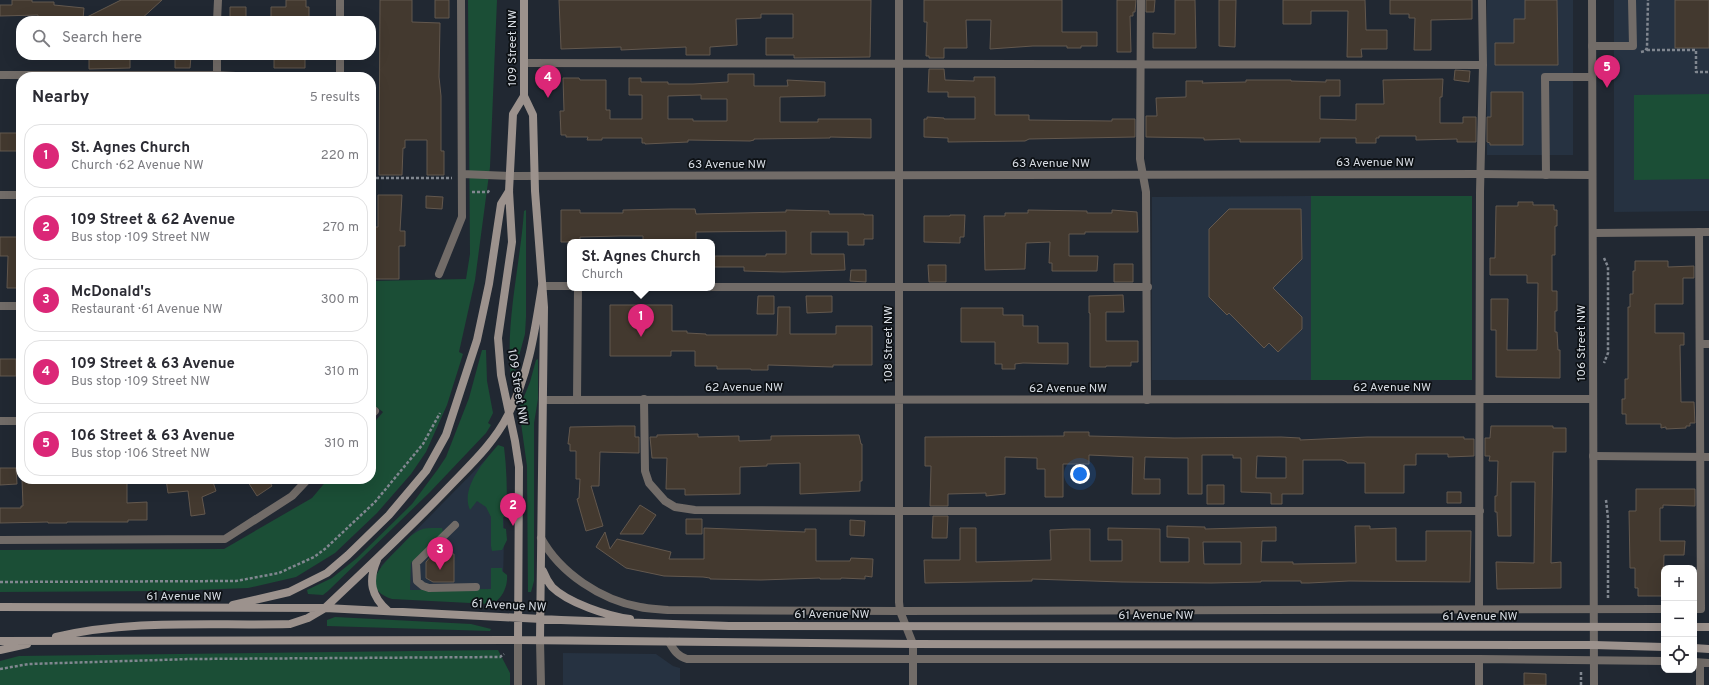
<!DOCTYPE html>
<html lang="en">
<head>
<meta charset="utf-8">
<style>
	:root { --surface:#fff; --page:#f7f7f7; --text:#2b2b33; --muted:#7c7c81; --line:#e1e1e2; --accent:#db2777 }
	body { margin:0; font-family:Overpass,sans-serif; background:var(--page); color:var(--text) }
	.controls { position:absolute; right:12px; bottom:12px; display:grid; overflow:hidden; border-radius:8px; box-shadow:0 4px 16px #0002 }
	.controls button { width:36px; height:36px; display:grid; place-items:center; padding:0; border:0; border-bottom:1px solid var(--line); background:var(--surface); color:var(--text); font:20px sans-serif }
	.you { position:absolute; left:1080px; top:474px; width:14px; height:14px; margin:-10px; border:3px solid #fff; border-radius:50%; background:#1a73e8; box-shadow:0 0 0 6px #1a73e833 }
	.badge { display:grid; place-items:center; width:26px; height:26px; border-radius:50%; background:var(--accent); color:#fff; font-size:13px; font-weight:700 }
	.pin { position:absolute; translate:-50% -33px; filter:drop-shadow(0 1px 2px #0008) }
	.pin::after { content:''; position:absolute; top:21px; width:14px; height:12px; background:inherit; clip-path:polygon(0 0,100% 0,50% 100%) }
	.popup { position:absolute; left:567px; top:239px; width:148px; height:52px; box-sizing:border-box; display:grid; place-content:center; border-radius:8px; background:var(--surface); filter:drop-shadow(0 1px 3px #0005); font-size:13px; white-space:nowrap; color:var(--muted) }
	.popup b { font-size:15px; color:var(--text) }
	.popup::after { content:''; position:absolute; left:50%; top:100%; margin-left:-8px; border:8px solid transparent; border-top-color:var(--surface) }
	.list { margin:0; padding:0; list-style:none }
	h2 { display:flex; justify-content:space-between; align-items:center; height:52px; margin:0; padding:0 16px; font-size:17px }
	h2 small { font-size:13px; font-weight:400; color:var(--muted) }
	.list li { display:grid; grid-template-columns:26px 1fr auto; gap:12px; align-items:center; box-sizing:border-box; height:64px; margin:0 8px 8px; padding:0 8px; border:1px solid var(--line); border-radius:16px }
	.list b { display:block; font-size:15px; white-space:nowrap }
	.list p { margin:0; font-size:13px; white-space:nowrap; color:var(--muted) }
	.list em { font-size:13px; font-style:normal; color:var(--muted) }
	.icon { flex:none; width:22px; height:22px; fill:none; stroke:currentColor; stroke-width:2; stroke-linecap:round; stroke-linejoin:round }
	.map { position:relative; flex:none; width:1709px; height:685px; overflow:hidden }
	.search { position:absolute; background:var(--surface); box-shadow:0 4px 16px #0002; left:16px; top:16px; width:360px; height:44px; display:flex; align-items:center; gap:10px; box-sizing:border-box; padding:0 14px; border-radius:16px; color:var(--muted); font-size:15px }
	.panel { position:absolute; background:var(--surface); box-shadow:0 4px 16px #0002; left:16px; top:72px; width:360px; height:412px; border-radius:16px }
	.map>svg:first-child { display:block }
</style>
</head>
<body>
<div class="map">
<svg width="1709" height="685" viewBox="0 0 1709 685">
	<rect width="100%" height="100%" fill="#212832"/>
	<path fill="#263241" d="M1487 0H1573V155H1487Z
		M1614 0H1709V211L1614 212Z
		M1311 196V380H1152V197Z
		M499 446 502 454 504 538 503 581 501 593 385 596 381 566Z
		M563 653 656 654 673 666 680 668V685H563Z"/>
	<path fill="#1b4e36" d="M468 0H497L490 167 475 280 459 352 463 354 447 405 426 452 411 474 377 513 335 553 296 577 248 588 169 591 0 592V550L224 549 312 498 328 479H371V426L383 412 371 403V281L466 279 470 254Z
		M1709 94V179L1634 180V95Z
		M1311 196H1472V380H1311Z
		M526 210V317L525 334 513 378H511C505 322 520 267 524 211Z
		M482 350H486L487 381 493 413 488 423 491 425 486 433 430 492 328 591 323 595 308 594 307 590 332 578 357 558 412 504 438 469 446 457 469 398Z
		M538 359V399L534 423V581L531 592H528L527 466 519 409 530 382 536 360Z
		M498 445 504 447C507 470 507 493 507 517H503V528L506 529 507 540 502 550 492 551 491 546V517L486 507 477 501 470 510C460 488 485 460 498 445Z
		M435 528H442L443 532 411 563 410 590 491 589V568H502V571L507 575C508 586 502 601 490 604L392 599C357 587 384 563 399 548 405 542 411 534 420 530 424 528 430 528 435 528Z
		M335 617 471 624 491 629 490 631 327 626V620Z
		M498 650 510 673V685H0V661L19 656Z"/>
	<path fill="#43392f" stroke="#63584e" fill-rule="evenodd" d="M12 0H32V2H54V5L84 8 83 19 121 0H162L139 21H38V15L0 16V5H12Z
		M286 0H306V7H309V20H271V7H286Z
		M380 0H412V22L440 23 439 77 441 96V151H444V175H427V140H405V148H403L402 175H379Z
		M435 0H449V18H435Z
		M559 0H871L870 57 794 58V55H766V38H793V14H761V18L736 19 737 45 710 47V55H686V47L621 50V47L561 49Z
		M924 0H1062V32H1097V46H1081V48H1067V46H1033L990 49 991 20H966L967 48H944V58H929V56H926L927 22H924Z
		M1117 0H1136L1135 12H1133V16H1130L1131 52H1117Z
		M1146 0H1155L1154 12H1146Z
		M1175 0H1195L1196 48H1153V33L1175 34Z
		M1219 0H1236L1235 47 1219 46Z
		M1283 0H1365L1366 30H1387V49H1361L1362 57H1347L1348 11H1311V24H1283Z
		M1390 0H1472V19L1431 20V50H1414L1415 18H1409V14H1390Z
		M1525 0H1557L1558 65H1495V43H1514V19H1525Z
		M1675 0H1709V48H1675Z
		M230 7H246V21H230Z
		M113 55H130V68L89 69V56L113 57Z
		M274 55H305V68H274Z
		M175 56H191L190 68H175Z
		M929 69H944L945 80 974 81V77H995V115H1029V120L1112 121V119H1135V137L1029 139 1025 141 948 142V138L924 137V119H927V117L944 118V119H975V97H948V92H928Z
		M1455 70 1470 71 1469 82 1454 80Z
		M728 74H754V86H788L787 80 825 82V96L780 97V122H818V119H871V138L830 137V138L754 139V140L750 141 688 140V142L645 144V143H642V138H602V140H587L588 137H566V135H561L560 111H564L563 78H579L580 80H606V110H610V119H642V95H629V78H641V82H668V84H693L728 82ZM701 95V99H727V121H693V119H668V96Z
		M1443 79 1442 97H1440V123H1463V117H1476V142H1457V139L1416 140V136H1379V138H1376V143H1356V138H1320V142H1240V139L1204 140V138L1146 137V116H1157L1156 98 1186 97V81H1203L1202 83 1246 82V80H1291V81L1326 82V80H1340V96H1320V119L1356 120V104H1384L1383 80Z
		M1491 92H1523V145H1490V143L1487 142V117H1491Z
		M0 133H21V151H0Z
		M378 195H402L400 231H405V246H399V279H371V260H374L375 227H378Z
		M426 196 443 197 442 209 426 208Z
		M1518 202H1533V205H1554V210H1557V226H1555V255H1552V291H1557V311H1555V332H1557L1558 350H1560V378L1496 377V330H1491V299H1508L1507 350H1537L1538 283H1527V275H1490V258H1495L1496 206H1518Z
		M671 209H695L696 214 786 212V210L829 211V214H864V215H873V239H864V245H848V232H811V254H844L845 270 783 272 744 271V267H714L715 256H766V254H786V231L696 232V242L643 241V236H620L580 237V242H561V210H580V213H623V210Z
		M1229 209H1301L1302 259 1273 288 1302 317V329L1278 352 1269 343 1264 348 1229 313 1227 315 1209 297V229Z
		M1028 210 1087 211V213H1112V210L1137 212 1138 232H1085V234H1069V256H1098L1097 271H1052V263H1049L1050 242 1026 243 1025 269 985 270 984 216H1005V213H1028Z
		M950 215H965L964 237H960V243L924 242V216H950Z
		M0 237H20L21 288H7L8 256H0Z
		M1635 261H1668V267L1694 266V278H1683V304H1655V333H1684V345H1680L1681 402H1694L1695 423H1690V426H1686V428L1666 429V427L1661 428V424H1626V414H1622V399H1625V379H1628V307H1630V294H1633V271H1635Z
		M1114 264H1133V282H1114Z
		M928 265H946V282H929Z
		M851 270H866V282L850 281Z
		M1123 295 1124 312H1106V341H1138V362H1131V366H1106V367H1090V313H1089V296Z
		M758 296H774V314H757Z
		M806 296H832V312L807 313Z
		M610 305H672V331H687V333L706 334V335H777L778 307H790V334H836V326H872V365H833V367L768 365V370H751V369H717V366H695V351H671V356H610Z
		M961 308H1003V315H1023V326H1038V343H1068V364L1023 363 1015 364V369H1002V364H995V342H961Z
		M0 359H16V376H0Z
		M620 426H635V437H639V453L600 452 599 486H591L603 526 586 531 577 499 579 498 580 479H576V451H570V444H568L570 427Z
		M1491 426H1553V428H1566V452H1553L1551 563 1561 562V588L1497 589 1496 562 1534 563 1535 482H1511V536H1498L1497 512H1495V496H1497L1498 461H1489L1490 456H1485V438H1490Z
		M1064 432H1089V436L1174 438 1281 437 1300 438V440L1367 437H1464V439H1474V456L1448 457V454H1416V465H1404V493H1365V463H1347V462L1342 460H1303V494H1282V504H1271V493L1241 492V458H1233V455H1202V494H1188V458L1145 457 1144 479H1160V494H1132L1133 457 1089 455V464H1063V497H1045V469H1037V458L1005 457V494L986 496V493L948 494V506H930L931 466H925V437L1064 436ZM1257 456 1286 457V478H1256Z
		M698 434V437L739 436V441L771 440V436L859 435 861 444H862V481H860V491L800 494V463L767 464V466L740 467V494L685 495V489H666L667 458H652L650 437H657V435Z
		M0 468H16L17 484 0 485Z
		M22 479H127V503L147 502V520H128V522H67V523H48V522L0 523V508H21V506H23Z
		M166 479H212L216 491 202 497 205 514 191 516 188 491 168 493Z
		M246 479H268L272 486 257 496Z
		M1207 485H1224V504H1207Z
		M1636 489H1695V506L1663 505V508H1660V541H1685L1684 555H1664L1663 596H1638V588H1635V568H1630L1629 511H1636Z
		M1447 492H1461V503H1447Z
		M640 505 656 515 643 534H620Z
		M933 516H948L947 538H932Z
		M686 519H702V534H686Z
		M850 520 865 521 864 536 850 535Z
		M1167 526 1205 527V529L1276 527V541H1262L1261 562H1293V564L1356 563 1355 526H1370V529L1396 528V561H1426V531H1471L1470 582 1349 581 1309 583H1301V581H1261V582L1211 583 1122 582 1032 579V581L925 583 924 560H960V528H976V562L1051 560 1050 530 1072 529H1090V561H1122V540H1108V528L1160 529V562H1189V538L1167 537ZM1203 542H1241V564H1204Z
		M704 528 805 532V529H816V561H850L851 558 873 559 872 577 865 576V579L841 578V579H820V578L761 580 710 579V578L703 577 664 576 626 568 596 547 605 532 610 549 617 539 671 552 669 559H704Z
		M433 554H454V582H433L426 578V562Z
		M1524 673 1546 674V685H1524Z"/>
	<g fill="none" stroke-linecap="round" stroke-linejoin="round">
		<path stroke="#818790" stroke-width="2.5" stroke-dasharray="3 2" stroke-linecap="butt" d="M1647 50H1696V72H1709
			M1641 52 1645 51 1647 48 1648 0
			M371 178H452
			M472 192H488L490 189
			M1604 258 1608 267V353L1604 363
			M1606 500 1608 518V599
			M0 582 236 581 279 573 314 557 326 548 375 502 423 444 440 413
			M0 669 29 664 191 659 500 657 504 654
			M1581 685V670"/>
		<path stroke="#726c68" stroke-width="8" d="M1141 0 1140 159 1146 192 1147 400
			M217 21 218 0
			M1592 46H1633L1632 0
			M524 63 1483 65
			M0 75H217V55
			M217 75 254 77
			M462 174 510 176
			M1546 175 1545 77H1592
			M439 274 462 217 461 0
			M542 286H570
			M712 287H1148
			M0 306H21
			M1700 344H1709
			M644 399 645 471 649 483 665 501 675 507 695 510 899 511H1480
			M577 400 578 288
			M371 408 375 411 371 415
			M455 525 416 563 417 581 423 586 429 588 476 587
			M541 538C560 573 601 600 640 607 649 609 659 609 668 610L900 611 1664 609
			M0 540 225 539 292 496 308 479
			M1694 609H1701L1699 232
			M1479 611 1480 192 1483 65 1482 0
			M669 642C674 650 677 656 687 659H1479L1664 661
			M1694 662 1709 663
			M1479 685V659
			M1700 685V663"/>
		<path stroke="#726c68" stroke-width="8" d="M899 0V602L900 611 913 644V685
			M340 21V0
			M340 77V55
			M510 176 1480 174 1592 175
			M0 195H21
			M1593 233 1709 232
			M543 400 1593 399
			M0 421H21
			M1593 456 1709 457"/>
		<path stroke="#726c68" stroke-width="8" d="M1592 0 1594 685
			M540 640 541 685
			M518 685V640"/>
		<path stroke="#9c928d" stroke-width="8" d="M524 0V96L533 115 535 191 544 307 540 640
			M377 560C368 581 371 596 388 611
			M543 571C545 576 548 582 552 587 568 603 608 616 630 619
			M233 605 289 592 327 573 348 555 389 515 426 471 446 435 477 340 489 284 501 204 509 191
			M0 607 325 608 561 620 729 626 1664 627
			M1694 627H1709
			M56 637C132 619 212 626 290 624L308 618 325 608C367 568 409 529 449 487 470 465 494 443 508 415 529 374 535 330 542 286
			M518 640 519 467 515 441 501 375 498 338 512 242 509 191 513 114 524 96
			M0 641 518 640 913 644 1594 645 1664 647
			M1694 648 1709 649
			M0 650 27 644"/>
	</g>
	<g text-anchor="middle" stroke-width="3.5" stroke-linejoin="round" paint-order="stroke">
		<g font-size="12" fill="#d7dce3" stroke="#0d1115">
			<text transform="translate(512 48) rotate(-90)" y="4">109 Street NW</text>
			<text x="1375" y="166">63 Avenue NW</text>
			<text x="1051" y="167">63 Avenue NW</text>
			<text x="727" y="168">63 Avenue NW</text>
			<text transform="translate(1581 343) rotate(-90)" y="4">106 Street NW</text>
			<text transform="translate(888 344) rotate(-90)" y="4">108 Street NW</text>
			<text transform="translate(518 387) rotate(81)" y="4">109 Street NW</text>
			<text x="744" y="391">62 Avenue NW</text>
			<text x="1392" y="391">62 Avenue NW</text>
			<text x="1068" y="392">62 Avenue NW</text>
			<text x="184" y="600">61 Avenue NW</text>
			<text transform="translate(509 605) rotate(3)" y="4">61 Avenue NW</text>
			<text x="832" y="618">61 Avenue NW</text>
			<text x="1156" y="619">61 Avenue NW</text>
			<text x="1480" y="620">61 Avenue NW</text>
		</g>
	</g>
</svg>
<div class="controls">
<button>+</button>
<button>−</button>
<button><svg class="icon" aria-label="locate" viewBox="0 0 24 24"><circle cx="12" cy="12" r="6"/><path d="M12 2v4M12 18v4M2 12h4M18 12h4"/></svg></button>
</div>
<div class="you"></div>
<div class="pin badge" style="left:641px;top:337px">1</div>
<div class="popup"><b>St. Agnes Church</b>Church</div>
<div class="pin badge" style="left:513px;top:526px">2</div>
<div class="pin badge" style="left:440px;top:570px">3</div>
<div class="pin badge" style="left:548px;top:98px">4</div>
<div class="pin badge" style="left:1607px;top:88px">5</div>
<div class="search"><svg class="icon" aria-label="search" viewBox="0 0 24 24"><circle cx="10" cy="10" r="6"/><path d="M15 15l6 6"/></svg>Search here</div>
<section class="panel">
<h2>Nearby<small>5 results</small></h2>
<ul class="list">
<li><span class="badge">1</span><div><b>St. Agnes Church</b><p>Church · 62 Avenue NW</p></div><em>220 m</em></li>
<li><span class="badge">2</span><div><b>109 Street &amp; 62 Avenue</b><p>Bus stop · 109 Street NW</p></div><em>270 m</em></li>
<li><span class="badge">3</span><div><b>McDonald's</b><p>Restaurant · 61 Avenue NW</p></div><em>300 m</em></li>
<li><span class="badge">4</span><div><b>109 Street &amp; 63 Avenue</b><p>Bus stop · 109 Street NW</p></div><em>310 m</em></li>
<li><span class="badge">5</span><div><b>106 Street &amp; 63 Avenue</b><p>Bus stop · 106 Street NW</p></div><em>310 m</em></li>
</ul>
</section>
</div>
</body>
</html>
